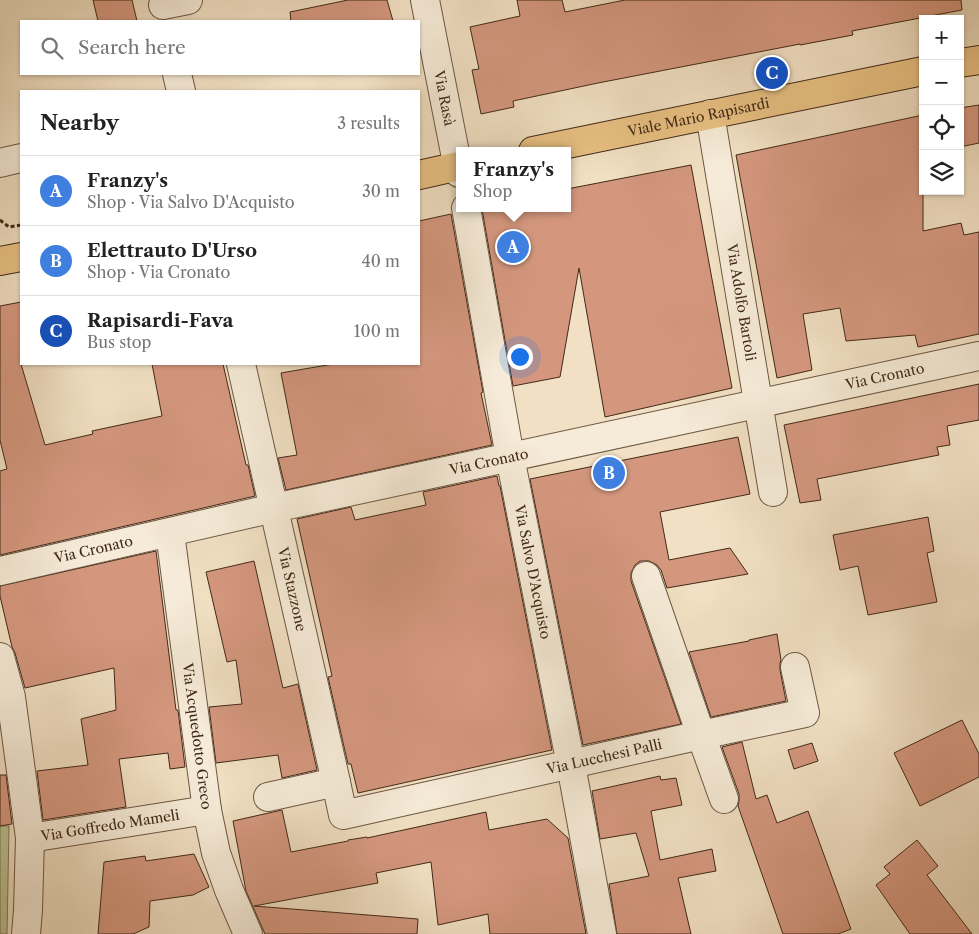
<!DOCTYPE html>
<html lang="en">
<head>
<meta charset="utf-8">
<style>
	:root { --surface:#fff; --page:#f6f6f6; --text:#222; --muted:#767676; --line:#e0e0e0; --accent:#8f2418 }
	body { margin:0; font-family:"Libre Caslon Text",serif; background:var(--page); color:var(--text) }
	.controls { position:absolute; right:15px; top:15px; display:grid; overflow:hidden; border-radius:0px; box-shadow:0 1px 4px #0004 }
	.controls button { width:45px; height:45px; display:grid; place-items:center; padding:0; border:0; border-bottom:1px solid var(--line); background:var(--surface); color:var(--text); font:25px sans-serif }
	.you { position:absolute; left:519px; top:356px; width:18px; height:18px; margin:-12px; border:4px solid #fff; border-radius:50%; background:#1a73e8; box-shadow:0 0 0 8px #1a73e833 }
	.badge { display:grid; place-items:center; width:32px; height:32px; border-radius:50%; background:var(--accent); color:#fff; font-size:16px; font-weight:700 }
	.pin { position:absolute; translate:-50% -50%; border:2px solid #fff; box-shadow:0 1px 5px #0006 }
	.popup { position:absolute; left:456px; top:147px; width:115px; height:65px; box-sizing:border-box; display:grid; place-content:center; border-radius:0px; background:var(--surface); filter:drop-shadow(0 1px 4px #0005); font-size:16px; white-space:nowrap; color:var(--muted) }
	.popup b { font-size:19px; color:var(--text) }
	.popup::after { content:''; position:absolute; left:50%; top:100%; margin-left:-10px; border:10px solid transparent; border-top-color:var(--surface) }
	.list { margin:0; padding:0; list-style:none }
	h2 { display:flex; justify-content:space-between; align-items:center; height:65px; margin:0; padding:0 20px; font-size:21px }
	h2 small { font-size:16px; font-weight:400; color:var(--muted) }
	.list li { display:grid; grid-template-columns:32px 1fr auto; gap:15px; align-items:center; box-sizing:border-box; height:70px; padding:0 20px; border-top:1px solid var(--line) }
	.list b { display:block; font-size:19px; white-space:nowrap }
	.list p { margin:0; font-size:16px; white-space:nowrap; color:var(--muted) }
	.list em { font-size:16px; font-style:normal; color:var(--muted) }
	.icon { flex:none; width:28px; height:28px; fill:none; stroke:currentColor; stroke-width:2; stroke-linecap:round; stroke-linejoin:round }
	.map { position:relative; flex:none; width:979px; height:934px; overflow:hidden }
	.search { position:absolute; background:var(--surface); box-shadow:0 1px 4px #0004; left:20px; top:20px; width:400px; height:55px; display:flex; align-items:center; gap:12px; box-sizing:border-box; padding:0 18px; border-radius:0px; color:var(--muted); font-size:19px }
	.panel { position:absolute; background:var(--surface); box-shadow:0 1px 4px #0004; left:20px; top:90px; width:400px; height:275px; border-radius:0px }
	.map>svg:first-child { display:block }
</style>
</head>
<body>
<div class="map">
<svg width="979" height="934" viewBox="0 0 979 934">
	<rect width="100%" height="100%" fill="#f1e0c3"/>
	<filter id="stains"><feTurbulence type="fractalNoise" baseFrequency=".004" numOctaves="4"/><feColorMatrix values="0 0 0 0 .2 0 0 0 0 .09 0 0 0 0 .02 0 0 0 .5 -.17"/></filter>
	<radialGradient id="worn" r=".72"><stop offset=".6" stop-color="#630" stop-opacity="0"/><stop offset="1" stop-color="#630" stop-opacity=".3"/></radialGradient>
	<path fill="#bcc293" stroke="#7e7656" d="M0 826H9L7 934H0Z"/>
	<path fill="#d4977e" stroke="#412918" d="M93 0H132L137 21H98Z
		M348 0H387L393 21H291L290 12Z
		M517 0H562L565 12 625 0H961L962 10 852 31 853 35 800 45V44L598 83 513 101 514 107 481 114 472 70 479 69 470 27 520 16Z
		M979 105V143L960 147V108Z
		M923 115V231L961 223 964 235 979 232V334L918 347 915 335 846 341 840 308 803 314 812 370 777 378 736 155Z
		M691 165 732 388 605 417 579 268 560 377 513 386 482 209 567 208V189Z
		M451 214 483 392 481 393 492 445 286 490 278 458 297 455 281 373 333 364H419V221Z
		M21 302V364L45 445 93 434 92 431 162 416 152 364H223L246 465H248L255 496 0 555V471L7 469 0 440V306Z
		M979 384V420L947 426 950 445 937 447 939 455 817 479 821 500 800 503 784 425Z
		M738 437 750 494 660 512 669 560 730 548 748 574 667 588 661 570 657 565 649 561H640L635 565 631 573V581L681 724 583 745 530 479Z
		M497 476 499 486H500L552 750 358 793 351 764H348L328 677 332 676 297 519 351 507 355 520 426 505 423 492Z
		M928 517 934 551 927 553 937 602 868 615 858 566 840 570 833 535Z
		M156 551 176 710H178L185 767 170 769 168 753 119 759 126 807 43 820 37 771 88 765 81 719 116 710 114 668 25 688 15 653 12 647 0 596V586Z
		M254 561 283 688 298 684 317 770 282 778 278 755 216 763 209 707 242 704 236 660 227 662 206 572Z
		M777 634 781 660 780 663V670L786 701 711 717 689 652 749 641V640Z
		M962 720 979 754V777L920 806 894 753Z
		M742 742 756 799 767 795 777 823 808 811 851 929 838 934H783L738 806 739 801V794L722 747Z
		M812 743 818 761 794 769 788 750Z
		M0 775H6L12 824 0 826Z
		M660 776 661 780 676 778 682 805 651 811 660 860 712 849 716 871 678 878 691 934H617L609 884 649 876 636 833 600 839 592 791Z
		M282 810 291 852 348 841V840L367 837V838L486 812 489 830 547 819 568 838 586 934H490L488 914 438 925 431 862 376 873 378 883 254 906 418 919 417 934H265L246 891 233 821Z
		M917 840 938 866 927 875 972 934H910L876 885 890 874 884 867Z
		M194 854 209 887 193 895 150 901 149 927 133 934H98L104 862 145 856 146 861Z"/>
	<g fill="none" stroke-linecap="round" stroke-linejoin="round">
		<g stroke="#6d5743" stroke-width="30">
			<g id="minor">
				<path id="s1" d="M425 0 459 173"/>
				<path d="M163 5 188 0"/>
				<path d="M177 74 181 91"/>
				<path id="s2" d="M710 114 773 492"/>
				<path d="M0 163 21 158"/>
				<path id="s3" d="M466 208 510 457 571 765 602 934"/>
				<path id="s4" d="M241 364 336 782 343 815 701 735 646 576"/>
				<path id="s5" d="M170 533 207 810 216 853 229 890 248 934"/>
				<path id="s6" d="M0 571 274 508 979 356"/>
				<path d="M0 657 11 697 30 838 28 910 26 934"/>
				<path d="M268 797 336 782"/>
				<path d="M724 799 701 735 805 713 795 667"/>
				<path id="s7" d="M30 838 207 810"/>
			</g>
		</g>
		<g stroke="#412918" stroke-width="30">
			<g id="major">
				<path d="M960 63 979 60"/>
				<path id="s8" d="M533 151 923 71"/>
				<path d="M419 175 459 166"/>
				<path d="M0 261 21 257"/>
			</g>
		</g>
		<path stroke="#412918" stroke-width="3" stroke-dasharray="4 2.5" stroke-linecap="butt" d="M0 220 9 227 21 225"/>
		<use href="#minor" stroke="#f6ebd8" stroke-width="28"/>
		<use href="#major" stroke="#e8c082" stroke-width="28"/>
	</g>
	<g text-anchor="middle" stroke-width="5" stroke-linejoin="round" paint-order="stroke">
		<g font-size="14" fill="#412918" stroke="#f6ebd8">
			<text dy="5" stroke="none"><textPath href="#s1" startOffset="100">Via Rasà</textPath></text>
			<text dy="5" stroke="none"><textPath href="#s8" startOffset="169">Viale Mario Rapisardi</textPath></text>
			<text dy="5" stroke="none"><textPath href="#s2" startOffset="191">Via Adolfo Bartoli</textPath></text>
			<text dy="5" stroke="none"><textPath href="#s6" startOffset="906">Via Cronato</textPath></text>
			<text dy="5" stroke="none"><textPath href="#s6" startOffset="501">Via Cronato</textPath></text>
			<text dy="5" stroke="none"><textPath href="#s6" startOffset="96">Via Cronato</textPath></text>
			<text dy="5" stroke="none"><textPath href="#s3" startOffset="370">Via Salvo D'Acquisto</textPath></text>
			<text dy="5" stroke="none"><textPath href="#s4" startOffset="231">Via Stazzone</textPath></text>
			<text dy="5" stroke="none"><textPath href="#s5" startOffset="205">Via Acquedotto Greco</textPath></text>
			<text dy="5" stroke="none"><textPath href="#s4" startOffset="730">Via Lucchesi Palli</textPath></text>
			<text dy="5" stroke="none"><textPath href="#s7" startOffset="81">Via Goffredo Mameli</textPath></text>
		</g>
	</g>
	<rect width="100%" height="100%" filter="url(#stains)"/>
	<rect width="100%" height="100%" fill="url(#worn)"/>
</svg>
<div class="controls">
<button>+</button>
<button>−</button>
<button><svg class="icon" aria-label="locate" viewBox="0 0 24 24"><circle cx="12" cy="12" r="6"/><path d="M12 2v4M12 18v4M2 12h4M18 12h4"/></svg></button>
<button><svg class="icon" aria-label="layers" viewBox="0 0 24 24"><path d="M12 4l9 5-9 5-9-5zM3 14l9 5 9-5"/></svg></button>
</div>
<div class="you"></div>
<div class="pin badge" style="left:513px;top:247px;background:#3f7fe0">A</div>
<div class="popup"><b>Franzy's</b>Shop</div>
<div class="pin badge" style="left:609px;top:473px;background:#3f7fe0">B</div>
<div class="pin badge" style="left:772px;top:73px;background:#1a4fb4">C</div>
<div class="search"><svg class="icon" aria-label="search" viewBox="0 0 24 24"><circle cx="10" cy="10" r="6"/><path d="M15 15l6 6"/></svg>Search here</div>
<section class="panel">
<h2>Nearby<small>3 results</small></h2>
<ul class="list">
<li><span class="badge" style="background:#3f7fe0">A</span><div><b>Franzy's</b><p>Shop · Via Salvo D'Acquisto</p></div><em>30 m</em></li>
<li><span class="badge" style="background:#3f7fe0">B</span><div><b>Elettrauto D'Urso</b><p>Shop · Via Cronato</p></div><em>40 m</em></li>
<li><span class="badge" style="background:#1a4fb4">C</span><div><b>Rapisardi-Fava</b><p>Bus stop</p></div><em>100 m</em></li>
</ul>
</section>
</div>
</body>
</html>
